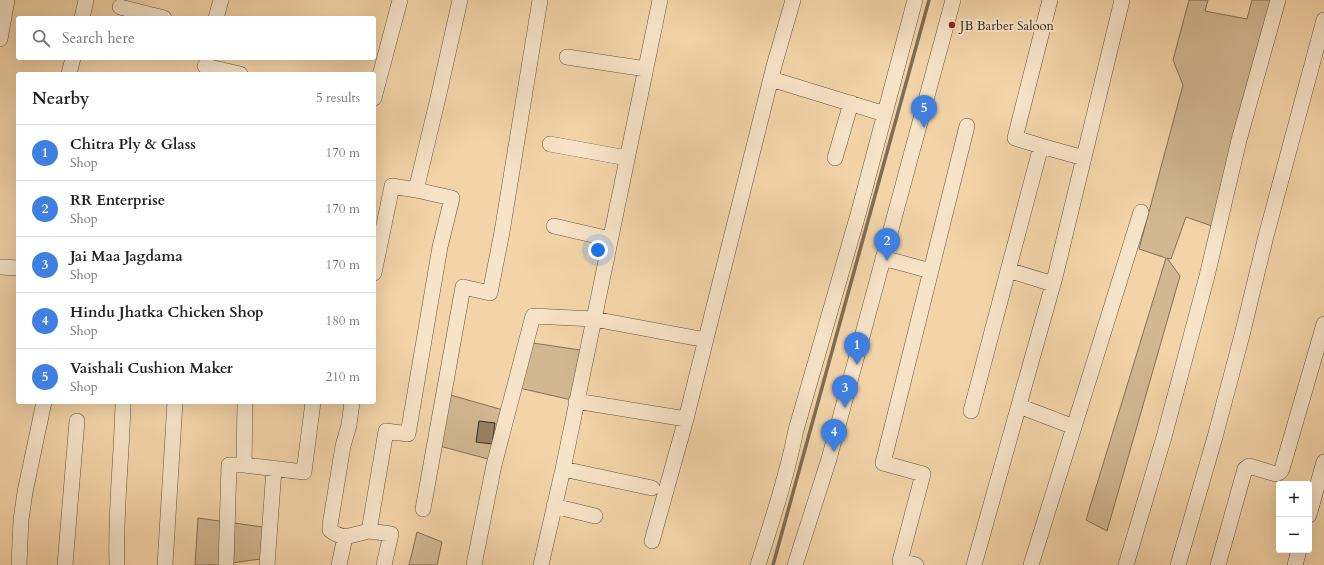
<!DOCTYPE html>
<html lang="en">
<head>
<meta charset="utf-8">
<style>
	:root { --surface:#fff; --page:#f6f6f6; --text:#222; --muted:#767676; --line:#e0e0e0; --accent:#b45309 }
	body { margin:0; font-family:Cardo,serif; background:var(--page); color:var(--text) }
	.controls { position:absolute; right:12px; bottom:12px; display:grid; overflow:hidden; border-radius:4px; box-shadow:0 4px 16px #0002 }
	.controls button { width:36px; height:36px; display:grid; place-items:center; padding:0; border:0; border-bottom:1px solid var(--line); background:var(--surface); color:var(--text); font:20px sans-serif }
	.you { position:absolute; left:598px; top:250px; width:14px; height:14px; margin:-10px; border:3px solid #fff; border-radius:50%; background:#1a73e8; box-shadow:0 0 0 6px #1a73e833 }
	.badge { display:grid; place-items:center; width:26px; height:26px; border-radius:50%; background:var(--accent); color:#fff; font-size:13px; font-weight:700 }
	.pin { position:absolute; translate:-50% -33px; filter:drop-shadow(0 1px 2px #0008) }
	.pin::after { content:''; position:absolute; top:21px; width:14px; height:12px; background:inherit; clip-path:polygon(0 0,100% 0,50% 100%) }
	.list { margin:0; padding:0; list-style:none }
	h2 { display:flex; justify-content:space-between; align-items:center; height:52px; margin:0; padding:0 16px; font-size:17px }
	h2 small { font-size:13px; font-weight:400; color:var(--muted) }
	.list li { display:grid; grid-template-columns:26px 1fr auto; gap:12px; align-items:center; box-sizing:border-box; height:56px; padding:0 16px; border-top:1px solid var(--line) }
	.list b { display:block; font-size:15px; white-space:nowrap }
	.list p { margin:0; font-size:13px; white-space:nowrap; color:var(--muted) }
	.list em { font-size:13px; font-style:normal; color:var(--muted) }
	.icon { flex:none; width:22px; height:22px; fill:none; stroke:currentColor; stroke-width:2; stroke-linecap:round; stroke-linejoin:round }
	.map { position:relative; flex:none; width:1324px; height:565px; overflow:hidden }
	.search { position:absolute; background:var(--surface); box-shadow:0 4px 16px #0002; left:16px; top:16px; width:360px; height:44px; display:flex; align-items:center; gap:10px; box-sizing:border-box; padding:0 14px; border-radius:4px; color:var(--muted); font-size:15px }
	.panel { position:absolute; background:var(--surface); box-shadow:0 4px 16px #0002; left:16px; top:72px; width:360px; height:332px; border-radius:4px }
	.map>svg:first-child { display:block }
</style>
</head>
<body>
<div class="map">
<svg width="1324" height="565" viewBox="0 0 1324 565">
	<rect width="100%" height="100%" fill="#f3d4a9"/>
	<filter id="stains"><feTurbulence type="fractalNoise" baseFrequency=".005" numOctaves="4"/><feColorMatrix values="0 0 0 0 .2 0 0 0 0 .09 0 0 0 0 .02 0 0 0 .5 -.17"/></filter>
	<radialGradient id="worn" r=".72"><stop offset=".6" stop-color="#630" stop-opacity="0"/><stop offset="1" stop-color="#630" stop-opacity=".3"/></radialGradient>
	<path fill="#d2b791" stroke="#827058" d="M1189 0H1208L1205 11 1247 19 1252 0H1271L1212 226 1186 217 1171 259 1167 258 1180 276 1107 531 1086 520 1166 258 1139 249 1183 85 1173 60Z
		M526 342 587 351 576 401 515 387Z
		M447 394 503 410 498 444 488 459 436 445Z
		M198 518 270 528 268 558 216 565H195Z
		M417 532 442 542 437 565H409Z"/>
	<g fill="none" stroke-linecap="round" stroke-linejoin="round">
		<path stroke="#7f6d55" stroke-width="3.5" d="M773 565 929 0"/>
	</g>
	<path fill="#978266" stroke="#332a1e" d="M479 421 495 423 492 444 476 442Z"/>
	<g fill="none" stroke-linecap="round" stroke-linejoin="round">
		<g stroke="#635441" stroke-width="16">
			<path id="minor" d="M1050 0 1015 138 1041 146 1084 158
				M120 7 164 18
				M82 18 86 0
				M216 18 221 0
				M0 39 7 0
				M567 57 646 69
				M205 66 240 74
				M69 74 73 58
				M771 79 885 114
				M374 98 400 0
				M550 144 627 158
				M835 158 851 103
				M554 226 610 239
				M883 258 931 271
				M0 267 18 268
				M1008 270 1053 284
				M374 273 392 186 416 190 438 98 460 0
				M576 401 686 419
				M245 402 244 465 304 472 313 402
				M1019 406 1074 427
				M971 411 1041 146
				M563 469 652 488
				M554 506 595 516
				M423 509 463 287 490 293 502 232 540 0
				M1309 515 1324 462
				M369 531 391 534 384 565
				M345 537 369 531 386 431 408 434 440 247 452 198 416 190
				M652 541 686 419 774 66 793 0
				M19 565 21 520 25 492 44 402
				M65 565 77 421
				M117 565C115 511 122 456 123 402
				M165 565 175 402
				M226 565 229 465H244
				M267 565 274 469
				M339 565 345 537C339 536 335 534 330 530V525L343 446 349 425 352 402
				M474 565 494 465 533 316 594 319 706 340
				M541 565 563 469 660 0
				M758 565C772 521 787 475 796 430L859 211 915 0
				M795 565 829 459 953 0
				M916 565 900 561 923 474 883 463 967 126
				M974 565 1055 277 1122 0
				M1031 565 1141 212
				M1126 565 1164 437 1207 276 1239 140 1278 0
				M1178 565 1215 437 1242 335 1266 236 1324 20
				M1218 565 1245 469 1249 466 1276 474 1280 472 1282 469 1324 324
				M1295 565 1299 550"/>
		</g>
		<use href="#minor" stroke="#f7e3c7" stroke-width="15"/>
	</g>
	<circle fill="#8f2418" stroke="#f7e3c7" stroke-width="1.5" cx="952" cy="25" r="4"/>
	<g text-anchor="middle" stroke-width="4" stroke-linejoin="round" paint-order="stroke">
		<g font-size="13" fill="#332a1e" stroke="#f7e3c7" text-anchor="start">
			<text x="960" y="30">JB Barber Saloon</text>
		</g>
	</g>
	<rect width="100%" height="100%" filter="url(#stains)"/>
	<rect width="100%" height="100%" fill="url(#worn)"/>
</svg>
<div class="controls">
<button>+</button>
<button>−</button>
</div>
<div class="you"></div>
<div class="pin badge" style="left:857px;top:365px;background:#3f7fe0">1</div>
<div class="pin badge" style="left:887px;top:261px;background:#3f7fe0">2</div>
<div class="pin badge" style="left:845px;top:408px;background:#3f7fe0">3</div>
<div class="pin badge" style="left:834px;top:452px;background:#3f7fe0">4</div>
<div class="pin badge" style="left:924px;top:128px;background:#3f7fe0">5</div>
<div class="search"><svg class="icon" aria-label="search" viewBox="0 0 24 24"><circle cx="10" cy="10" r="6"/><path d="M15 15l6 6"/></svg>Search here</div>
<section class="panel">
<h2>Nearby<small>5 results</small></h2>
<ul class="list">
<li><span class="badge" style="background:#3f7fe0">1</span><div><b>Chitra Ply &amp; Glass</b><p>Shop</p></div><em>170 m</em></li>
<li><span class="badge" style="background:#3f7fe0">2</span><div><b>RR Enterprise</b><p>Shop</p></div><em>170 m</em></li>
<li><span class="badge" style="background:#3f7fe0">3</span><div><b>Jai Maa Jagdama</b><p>Shop</p></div><em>170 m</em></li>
<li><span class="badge" style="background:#3f7fe0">4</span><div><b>Hindu Jhatka Chicken Shop</b><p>Shop</p></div><em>180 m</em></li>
<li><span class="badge" style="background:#3f7fe0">5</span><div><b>Vaishali Cushion Maker</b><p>Shop</p></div><em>210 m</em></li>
</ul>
</section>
</div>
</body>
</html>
